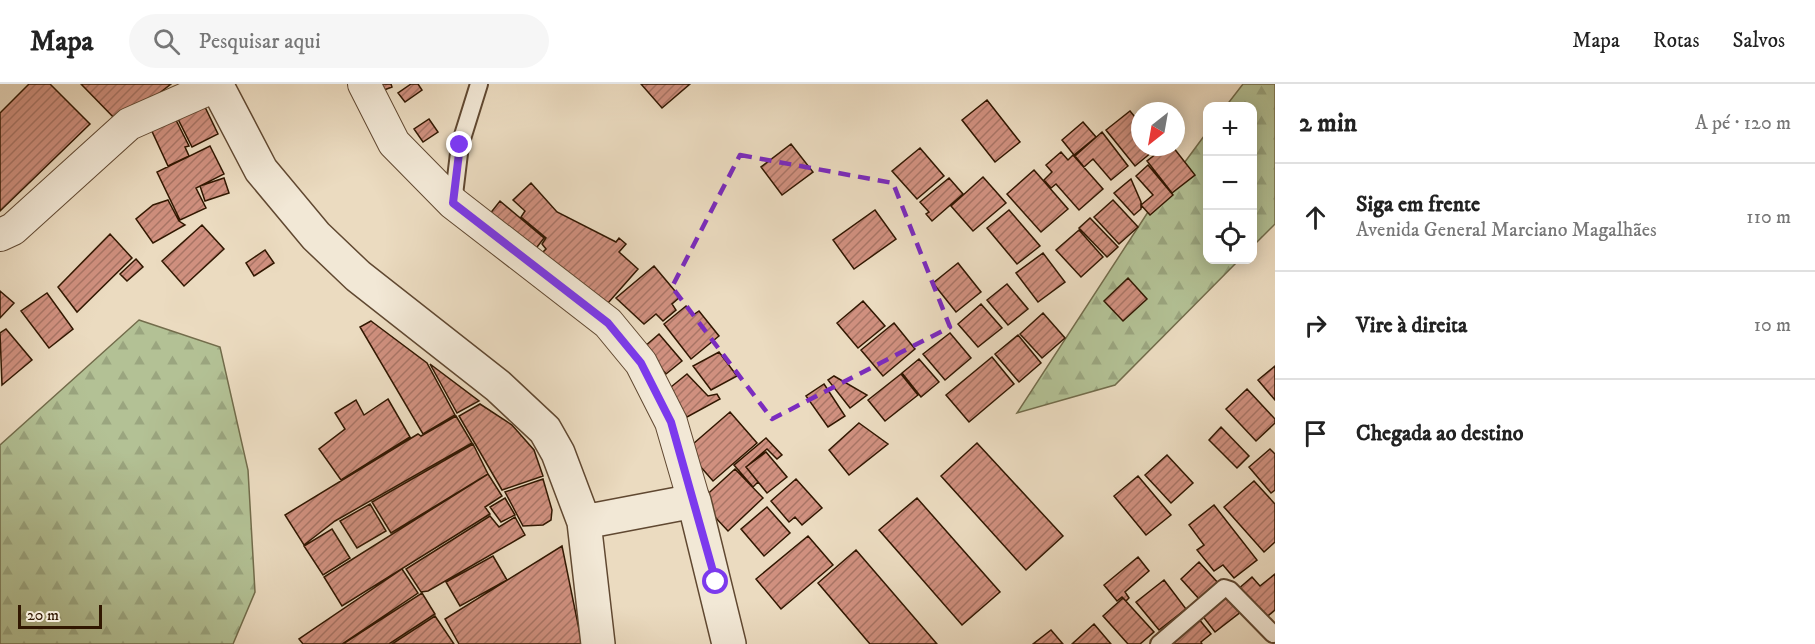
<!DOCTYPE html>
<html lang="pt">
<head>
<meta charset="utf-8">
<style>
	:root { --surface:#fff; --page:#f6f6f6; --text:#222; --muted:#767676; --line:#e0e0e0 }
	body { margin:0; font-family:"IM FELL DW Pica",serif; background:var(--page); color:var(--text) }
	.controls { position:absolute; right:18px; top:18px; display:grid; overflow:hidden; border-radius:12px; box-shadow:0 3px 15px #0003 }
	.controls button { width:54px; height:54px; display:grid; place-items:center; padding:0; border:0; border-bottom:2px solid var(--line); background:var(--surface); color:var(--text); font:30px sans-serif }
	.compass { position:absolute; left:1131px; top:18px; width:54px; height:54px; border-radius:50%; background:var(--surface); box-shadow:0 3px 15px #0003; rotate:211deg }
	.scale { position:absolute; left:18px; bottom:15px; width:84px; box-sizing:border-box; padding-left:6px; border:3px solid #311701; border-top:0; font-size:16px; line-height:21px; white-space:nowrap; color:#311701; -webkit-text-stroke:4px #f2e8d6; paint-order:stroke }
	.stop { position:absolute; width:18px; height:18px; margin:-14px; border:4px solid #7c3aed; border-radius:50%; background:#fff }
	.stop.end { background:#7c3aed; border-color:#fff; box-shadow:0 2px 6px #0008 }
	.list { margin:0; padding:0; list-style:none }
	h2 { display:flex; justify-content:space-between; align-items:center; height:78px; margin:0; padding:0 24px; font-size:26px }
	h2 small { font-size:20px; font-weight:400; color:var(--muted) }
	.list li { display:grid; grid-template-columns:39px 1fr auto; gap:18px; align-items:center; box-sizing:border-box; height:108px; padding:0 24px; border-top:2px solid var(--line) }
	.list b { display:block; font-size:22px; white-space:nowrap }
	.list p { margin:0; font-size:20px; white-space:nowrap; color:var(--muted) }
	.list em { font-size:20px; font-style:normal; color:var(--muted) }
	.icon { flex:none; width:33px; height:33px; fill:none; stroke:currentColor; stroke-width:2; stroke-linecap:round; stroke-linejoin:round }
	.map { position:relative; flex:none; width:1275px; height:560px; overflow:hidden }
	header { display:flex; align-items:center; gap:36px; box-sizing:border-box; height:84px; padding:0 30px; background:var(--surface); border-bottom:2px solid var(--line) }
	header strong { font-size:28px }
	nav { display:flex; gap:33px; margin-inline-start:auto; font-size:21px }
	.search { width:420px; height:54px; background:var(--page); display:flex; align-items:center; gap:15px; box-sizing:border-box; padding:0 21px; border-radius:33px; color:var(--muted); font-size:22px }
	main { display:flex }
	aside { flex:1; background:var(--surface) }
	.map>svg:first-child { display:block }
</style>
</head>
<body>
<header>
<strong>Mapa</strong>
<div class="search"><svg class="icon" aria-label="search" viewBox="0 0 24 24"><circle cx="10" cy="10" r="6"/><path d="M15 15l6 6"/></svg>Pesquisar aqui</div>
<nav><a>Mapa</a><a>Rotas</a><a>Salvos</a></nav>
</header>
<main>
<div class="map">
<svg width="1275" height="560" viewBox="0 0 1275 560">
	<defs>
		<pattern id="forest-firs" width="22" height="20" patternUnits="userSpaceOnUse" patternTransform="scale(1.5)"><rect width="22" height="20" fill="#b3c195"/><path d="M5 1l3.5 6h-7zM16 11l3.5 6h-7z" fill="#9aa57f"/></pattern>
		<pattern id="building-hatch" width="6" height="6" patternUnits="userSpaceOnUse" patternTransform="scale(1.5)"><rect width="6" height="6" fill="#d0907f"/><path d="M-1 1l2-2M0 6l6-6M5 7l2-2" fill="none" stroke="#a97566"/></pattern>
	</defs>
	<rect width="100%" height="100%" fill="#ebdbc0"/>
	<filter id="stains"><feTurbulence type="fractalNoise" baseFrequency=".00333" numOctaves="4"/><feColorMatrix values="0 0 0 0 .2 0 0 0 0 .09 0 0 0 0 .02 0 0 0 .5 -.17"/></filter>
	<radialGradient id="worn" r=".72"><stop offset=".6" stop-color="#630" stop-opacity="0"/><stop offset="1" stop-color="#630" stop-opacity=".3"/></radialGradient>
	<path fill="url(#forest-firs)" stroke="#726c4b" stroke-width="1.5" d="M1243 0H1275V140L1253 162 1252 22H1226Z
		M1207 48 1208 176H1239L1115 301 1017 329 1148 128Z
		M139 236 220 263 248 386 255 508 233 560H0V361Z"/>
	<path fill="url(#building-hatch)" stroke="#311701" stroke-width="1.5" d="M29 0H50L90 40 0 127V29Z
		M81 0H171L120 40Z
		M372 0H391L392 3 376 9Z
		M411 0H418L422 6 405 18 398 9Z
		M641 0H690L662 24Z
		M987 16 1020 58 995 78 962 36Z
		M204 21 218 50 192 63 173 25Z
		M1130 27 1140 39V63H1158L1135 82 1106 46Z
		M174 32 189 62 185 63 189 72 168 82 150 43Z
		M429 35 438 48 423 58 414 45Z
		M1083 38 1096 53 1074 71 1062 56Z
		M1102 48 1128 82 1111 96 1093 75 1084 83 1075 72Z
		M791 60 813 88 782 111 761 83Z
		M210 62 224 90 196 104 206 124 180 136 157 88Z
		M1165 63H1173L1195 91 1172 109 1147 77Z
		M920 64 944 92 917 115 892 87Z
		M1061 68 1068 76 1073 71 1103 105 1079 126 1056 100 1051 104 1044 96 1052 88 1046 81Z
		M1148 81 1173 111 1150 131 1141 121 1153 111 1136 92Z
		M1034 86 1068 125 1041 148 1007 110Z
		M983 93 1006 119 973 147 951 122Z
		M224 94 229 109 205 117 200 102Z
		M949 94 963 110 932 137 926 130 929 128 920 118Z
		M1131 95 1141 118V125L1134 131 1114 109Z
		M531 99 557 128 616 158 619 154 626 160 619 168 638 185 608 219 541 170 546 165 542 160 546 154 521 133 525 127 513 116Z
		M168 116 179 137 185 141 153 159 136 135 153 121Z
		M1113 116 1138 143 1119 160 1094 133Z
		M500 117 544 154 527 176 481 141Z
		M875 126 896 155 854 185 833 156Z
		M1009 126 1040 162 1017 180 987 144Z
		M1090 134 1118 163 1107 173 1079 144Z
		M202 141 224 165 184 202 162 177Z
		M1079 146 1103 173 1081 193 1056 166Z
		M110 150 132 174 77 228 58 203Z
		M265 166 274 179 254 192 246 179Z
		M1043 169 1065 198 1038 218 1016 189Z
		M136 175 143 183 127 197 120 190Z
		M958 179 981 208 956 228 933 199Z
		M654 182 680 213 672 220 676 226 663 237 656 230 644 240 616 214Z
		M1128 194 1147 215 1123 237 1104 217Z
		M1007 200 1028 225 1008 241 987 216Z
		M0 207 14 219 0 234Z
		M47 209 73 245 49 264 21 227Z
		M863 217 885 242 858 264 837 239Z
		M981 220 1002 244 978 263 958 240Z
		M686 222 693 231 699 227 719 252 691 275 664 240Z
		M1043 229 1065 254 1042 274 1020 250Z
		M371 237 427 279 455 331 423 350 360 243Z
		M894 239 915 265 883 292 861 266Z
		M6 245 32 276 2 301 0 249Z
		M950 249 971 274 945 296 923 270Z
		M659 250 682 277 666 290 644 263Z
		M1018 251 1041 279 1019 298 995 270Z
		M719 268 737 292 711 306 693 282Z
		M992 273 1014 300 969 338 946 311Z
		M919 275 939 298 921 313 902 289Z
		M430 280 479 317 457 329Z
		M1275 282V316L1258 296Z
		M687 290 708 312 717 310 720 315 687 333 666 307Z
		M901 290 918 311 885 337 868 316Z
		M834 292 867 311 850 324 828 296Z
		M824 300 845 332 828 343 806 312Z
		M1247 305 1275 335V339L1256 357 1226 325Z
		M388 315 410 353 341 396 319 365 345 345 335 329 356 316 364 331Z
		M480 320 512 341 534 366 543 392 502 406 459 332Z
		M730 328 757 359 713 397 686 366Z
		M456 332 472 359 335 437 304 461 285 431 418 350 421 352Z
		M859 339 888 360 849 391 829 366Z
		M1221 343 1249 372 1237 384 1209 356Z
		M766 354 782 371 777 375 767 365 746 383 758 398 753 403 734 381Z
		M977 359 1063 452 1026 486 941 392Z
		M473 360 488 390 391 449 372 418Z
		M1270 365 1275 370V406L1271 409 1249 383Z
		M766 368 787 393 767 409 746 383Z
		M1167 371 1193 399 1171 419 1145 391Z
		M735 385 763 414 728 447 700 417Z
		M488 390 502 412 485 423 490 430 342 522 324 493Z
		M1138 392 1171 431 1146 451 1114 412Z
		M543 395 552 426 551 436 543 441 523 442 505 408Z
		M796 395 822 424 802 441 795 433 789 438 771 417Z
		M1254 397 1275 420V458L1264 468 1224 423Z
		M505 414 515 431 501 438 490 423Z
		M917 414 1000 508 962 541 879 446Z
		M370 420 386 447 357 464 340 437Z
		M1214 421 1257 476 1234 494 1223 481 1214 487 1197 466 1204 461 1189 441Z
		M767 423 790 449 764 472 741 445Z
		M490 432 499 443 515 433 525 451 428 507 421 508 406 485Z
		M332 445 350 474 323 491 304 462Z
		M808 452 833 481 781 525 756 495Z
		M562 462 582 560H459L445 535Z
		M856 466 937 560H870L818 499Z
		M493 472 507 496 460 522 446 498Z
		M1138 473 1149 487 1125 508 1129 514 1126 517 1122 513 1117 517 1104 501Z
		M1199 478 1219 500 1200 516 1181 495Z
		M402 485 418 509 342 560H303L299 555Z
		M1275 490V526L1263 536 1237 506 1252 493 1260 502Z
		M1164 496 1186 525 1159 546 1136 518Z
		M422 509 435 530 389 560H343Z
		M1228 509 1242 527 1215 548 1201 530Z
		M1123 514 1154 548 1140 560H1128L1103 532Z
		M435 532 454 560H392Z
		M1198 534 1211 550 1201 558 1202 560H1164Z
		M1094 540 1111 560H1072Z
		M1051 546 1063 560H1033Z"/>
	<g fill="none" stroke-linecap="round" stroke-linejoin="round">
		<g stroke="#604831" stroke-width="20">
			<path id="service" d="M453 119 460 61 479 0
				M1159 560 1224 504 1230 506 1273 550"/>
		</g>
		<g stroke="#604831" stroke-width="34">
			<path id="minor" d="M364 0 394 59 453 119 608 239 641 279 671 338 694 417
				M0 151 13 145 129 40 217 1"/>
		</g>
		<g stroke="#604831" stroke-width="36">
			<path id="tertiary" d="M216 0 261 86 316 152 358 192 498 302 545 346 558 369 584 438 598 560
				M584 438 694 417 729 560"/>
		</g>
		<use href="#service" stroke="#f2e8d6" stroke-width="16"/>
		<use href="#minor" stroke="#f2e8d6" stroke-width="32"/>
		<use href="#tertiary" stroke="#f2e8d6" stroke-width="33"/>
	</g>
	<g fill="none" stroke-linecap="round" stroke-linejoin="round">
		<path stroke="#7c3aed" stroke-width="8" d="M460 61 453 119 608 239 641 279 671 338 716 498"/>
	</g>
	<path fill="none" stroke="#7b2cbf" stroke-width="4.5" stroke-dasharray="12 8" stroke-linejoin="round" d="M740 71 893 99 950 243 772 335 672 203Z"/>
	<rect width="100%" height="100%" filter="url(#stains)"/>
	<rect width="100%" height="100%" fill="url(#worn)"/>
</svg>
<div class="controls">
<button>+</button>
<button>−</button>
<button><svg class="icon" aria-label="locate" viewBox="0 0 24 24"><circle cx="12" cy="12" r="6"/><path d="M12 2v4M12 18v4M2 12h4M18 12h4"/></svg></button>
</div>
<svg class="compass" viewBox="-18 -18 36 36"><path d="M0-13l5 13h-10z" fill="#e53935"/><path d="M0 13l5-13h-10z" fill="#767676"/></svg>
<div class="scale">20 m</div>
<div class="stop" style="left:716px;top:498px"></div>
<div class="stop end" style="left:460px;top:61px"></div>
</div>
<aside>
<h2>2 min<small>A pé · 120 m</small></h2>
<ul class="list">
<li><svg class="icon" aria-label="ahead" viewBox="0 0 24 24"><path d="M12 20V5M6 11l6-6 6 6"/></svg><div><b>Siga em frente</b><p>Avenida General Marciano Magalhães</p></div><em>110 m</em></li>
<li><svg class="icon" aria-label="right" viewBox="0 0 24 24"><path d="M7 20v-9h11M14 6l5 5-5 5"/></svg><div><b>Vire à direita</b></div><em>10 m</em></li>
<li><svg class="icon" aria-label="arrive" viewBox="0 0 24 24"><path d="M6 21V4h12l-3 4 3 4H6"/></svg><div><b>Chegada ao destino</b></div></li>
</ul>
</aside>
</main>
</body>
</html>
